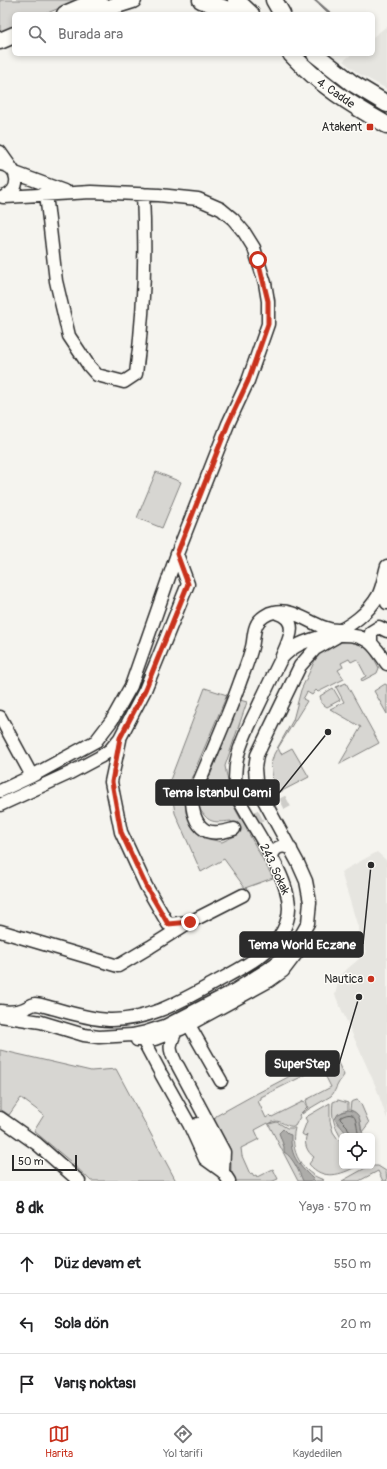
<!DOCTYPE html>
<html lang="tr">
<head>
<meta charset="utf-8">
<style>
	:root { --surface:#fff; --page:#f2f2f2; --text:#202124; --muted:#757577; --line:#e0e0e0; --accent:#c8321e }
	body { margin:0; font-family:Pangolin,sans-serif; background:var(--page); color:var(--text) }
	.controls { position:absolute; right:12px; bottom:12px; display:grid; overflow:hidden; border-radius:6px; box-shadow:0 2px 6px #0003 }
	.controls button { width:36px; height:36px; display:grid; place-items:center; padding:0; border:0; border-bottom:1px solid var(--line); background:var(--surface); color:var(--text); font:20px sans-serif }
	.scale { position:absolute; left:12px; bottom:10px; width:65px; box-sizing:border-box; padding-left:4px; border:2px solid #2b2b2b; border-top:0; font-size:11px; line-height:14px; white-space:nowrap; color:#2b2b2b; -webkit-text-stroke:3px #fdfcf7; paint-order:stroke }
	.stop { position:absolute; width:12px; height:12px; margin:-9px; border:3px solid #c8321e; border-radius:50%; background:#fff }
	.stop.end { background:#c8321e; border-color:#fff; box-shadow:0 1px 4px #0008 }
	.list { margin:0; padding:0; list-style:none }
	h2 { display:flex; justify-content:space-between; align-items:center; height:52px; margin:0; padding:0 16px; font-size:17px }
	h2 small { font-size:13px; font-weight:400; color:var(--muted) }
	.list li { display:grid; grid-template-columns:26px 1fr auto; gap:12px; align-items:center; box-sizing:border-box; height:60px; padding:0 16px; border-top:1px solid var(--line) }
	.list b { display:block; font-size:15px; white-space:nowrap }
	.list em { font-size:13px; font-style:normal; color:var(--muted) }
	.icon { flex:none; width:22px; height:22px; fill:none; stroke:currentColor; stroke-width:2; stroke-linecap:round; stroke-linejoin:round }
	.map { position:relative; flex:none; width:387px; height:1181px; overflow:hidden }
	.search { position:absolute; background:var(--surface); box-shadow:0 2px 6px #0003; left:12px; right:12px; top:12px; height:44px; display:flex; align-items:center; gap:10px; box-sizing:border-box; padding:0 14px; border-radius:6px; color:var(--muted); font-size:15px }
	.sheet { height:232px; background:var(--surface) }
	nav { display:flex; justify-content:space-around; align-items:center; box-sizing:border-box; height:56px; border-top:1px solid var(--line); background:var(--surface); font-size:11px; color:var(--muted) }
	nav a { display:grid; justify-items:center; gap:2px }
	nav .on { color:var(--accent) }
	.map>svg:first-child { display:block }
</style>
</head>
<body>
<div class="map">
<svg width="387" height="1181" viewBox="0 0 387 1181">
	<rect width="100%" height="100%" fill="#f5f4ef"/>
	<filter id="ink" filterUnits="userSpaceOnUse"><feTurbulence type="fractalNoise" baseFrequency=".025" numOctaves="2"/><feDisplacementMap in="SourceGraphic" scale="8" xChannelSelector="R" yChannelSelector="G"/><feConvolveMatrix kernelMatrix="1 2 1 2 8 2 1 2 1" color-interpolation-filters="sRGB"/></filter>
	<g filter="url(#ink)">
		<path fill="#e6e5e0" d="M387 26V89L359 74 343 61 352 54H373V37Z
			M377 852 387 861V1119L376 1087 335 995 340 975 366 953 341 872Z"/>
		<path fill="#d7d6d2" stroke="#81807e" d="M0 0H79L45 14H14V27L0 32Z
			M156 472 181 482 162 528 137 518Z
			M351 641C367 645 372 654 379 668L377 673 362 681 361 679 366 676 357 659 351 662 349 659 341 663 343 667 338 670 344 679 318 692 316 690 312 695 307 692 303 699 307 701 278 748 281 754 292 748 309 777 278 793 273 782 271 764 274 754 293 720 301 690 317 656 324 649 342 642Z
			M346 683 379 743 340 764V763L361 727 330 709 344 702 336 687Z
			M385 684 387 685V714L374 691Z
			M205 688 227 695 185 793 186 813 193 825 204 838 222 842 237 835 231 821C212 823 208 823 198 806L240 700 247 702 225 766 232 803 273 878 245 888 224 859 201 872 175 813 170 780Z
			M333 688 340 700 327 707 321 703V700L320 696Z
			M0 1050 91 1071 116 1069 176 1181H91L71 1162 34 1131 44 1115 21 1098 9 1115 0 1109Z
			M328 1056 336 1059 344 1075C342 1079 340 1080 338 1084 335 1089 335 1092 331 1096L309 1109 302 1114V1113L308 1108 306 1100 331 1087 321 1067 261 1097V1099L258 1101 266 1118 270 1115 272 1117 304 1101 307 1107 299 1115 300 1117 295 1126C284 1128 280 1116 269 1124L277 1122 287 1128H295C289 1151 302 1173 324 1180L322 1181H298L268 1123 255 1130 259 1139 241 1148 242 1156 250 1174 252 1173 254 1176 256 1175 257 1177 273 1169 278 1179 273 1181H236L231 1171V1162L223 1141 214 1125V1120L216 1116 252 1096Z
			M338 1100 348 1103V1110L342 1112 337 1121 344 1128 347 1136H342V1139C334 1127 331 1116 333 1102Z
			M357 1100 360 1102 369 1123 362 1132C360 1123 361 1113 350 1110L351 1102Z
			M330 1103V1121L333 1132 342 1145V1166H357C341 1175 323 1181 309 1164L314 1157C307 1152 303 1143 307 1134L305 1136 302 1134 307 1121 305 1118 306 1117Z
			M369 1166H378L386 1171 387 1181H383L378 1171 359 1181H342Z"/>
		<path fill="#adaca9" stroke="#797877" d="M348 1110C366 1113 356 1127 365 1136H347C343 1127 339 1126 335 1119L338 1114Z
			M283 1129 288 1134 291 1135C290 1158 300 1166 315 1181H303C299 1172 293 1157 284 1152V1147L279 1133Z"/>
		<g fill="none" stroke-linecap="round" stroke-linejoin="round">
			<path stroke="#5f5f5d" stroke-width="1" d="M351 1136 347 1126 340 1119 341 1117C359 1108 355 1125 359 1136"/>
			<path stroke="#797877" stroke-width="2.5" d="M315 0 331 14"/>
			<path stroke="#cdccc8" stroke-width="12" stroke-dasharray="12 6" stroke-linecap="butt" d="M234 829 288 801"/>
			<g stroke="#2b2b2b" stroke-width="15">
				<path id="minor" d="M0 152 12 169
					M0 164C20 165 22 192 3 197
					M15 173 64 191
					M46 194 56 281 69 336 89 366 97 375 124 382 136 374C144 314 146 254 143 194
					M386 582 385 588 387 603
					M277 613C300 620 289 640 282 656
					M340 635C367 634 373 643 387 664
					M371 643V632L379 627 387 631
					M0 717 32 776
					M120 740 111 782 121 832 146 886 168 924 190 922 243 895
					M0 791 32 776 96 741 112 720 131 686 177 554 228 424 248 381 268 324V301L265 283 254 248 244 232 233 219 221 209 198 199 159 195 91 192 5 197
					M0 805 70 773 100 757 110 750 120 738 145 690 188 584 177 554
					M234 829C226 831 214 835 205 830 195 824 192 810 192 799 208 760 226 722 240 682 244 671 249 659 252 647 254 640 253 631 257 624 260 618 268 613 274 612 297 607 315 630 338 630
					M272 859C272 848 282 843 291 849
					M0 931 118 966 150 947 188 923
					M0 1011C6 1012 15 1012 21 1010 26 1009 30 1005 35 1004 41 1004 50 1008 56 1009 73 1014 91 1019 109 1020 148 1021 181 1001 214 983 243 967 288 948 289 908 289 875 252 827 237 796 230 762 243 738 257 709 265 692 273 675 281 659 297 641 312 640 333 633 350 627 369 612 378 596 383 586 384 576 387 566
					M1 1016 41 1022 84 1035 99 1037 132 1035 146 1032 165 1026 235 990 268 969 284 957 295 946 308 923 310 902 306 881 298 863 261 795 256 781 255 768 257 755 300 666 315 649 336 637
					M189 1025 221 1081
					M137 1040 155 1039 181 1029 269 981 283 971 299 950
					M143 1040 159 1070
					M175 1061C168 1047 170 1045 176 1031
					M178 1066 224 1152 223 1172
					M161 1074 189 1124 205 1159 223 1172 229 1181
					M0 1118 37 1144 79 1181
					M198 1124 215 1157"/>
			</g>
			<g stroke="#2b2b2b" stroke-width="19">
				<path id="major" d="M201 0 239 14
					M236 0 251 14
					M274 0 282 14
					M65 14 98 0
					M89 14 133 0
					M0 41 14 35
					M291 54C320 85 350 104 387 125
					M315 54 352 83 387 104"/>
			</g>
			<use href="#minor" stroke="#fdfcf7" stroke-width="12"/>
			<use href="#major" stroke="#fdfcf7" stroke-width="16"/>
		</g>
	</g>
	<g fill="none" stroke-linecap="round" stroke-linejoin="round" filter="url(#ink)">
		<path stroke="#c8321e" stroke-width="5" d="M190 922 168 924 146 886 121 832 112 782 120 738 145 690 188 584 177 554 228 424 248 381 268 324V301L258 260"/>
	</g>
	<g fill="#c8321e" stroke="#fdfcf7" stroke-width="1.5">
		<rect x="366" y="123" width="8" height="8" rx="2"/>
		<circle cx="371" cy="979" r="4"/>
	</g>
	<g text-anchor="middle" stroke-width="3" stroke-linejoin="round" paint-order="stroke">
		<g font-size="12" fill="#2b2b2b" stroke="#fdfcf7">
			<text transform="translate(336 93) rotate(35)" y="4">4. Cadde</text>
			<text transform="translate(275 869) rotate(65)" y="4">243. Sokak</text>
		</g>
		<g font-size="12" fill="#2b2b2b" stroke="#fdfcf7" text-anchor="end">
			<text x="362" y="131">Atakent</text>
			<text x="363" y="983">Nautica</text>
		</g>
	</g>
	<path fill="none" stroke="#2b2b2b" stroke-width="1.5" d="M328 732L279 793M371 865L363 944M359 997L339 1064"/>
	<g fill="#2b2b2b" stroke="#fdfcf7" stroke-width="1.5">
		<circle cx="328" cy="732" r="4"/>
		<circle cx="371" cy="865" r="4"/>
		<circle cx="359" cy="997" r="4"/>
	</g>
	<g fill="#2b2b2b" stroke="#2b2b2b" stroke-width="1.5">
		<rect x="156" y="780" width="123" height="25" rx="4"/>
		<rect x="240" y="932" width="123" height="25" rx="4"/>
		<rect x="266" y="1051" width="73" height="25" rx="4"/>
	</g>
	<g font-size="13" text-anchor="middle" font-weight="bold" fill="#fff">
		<text x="217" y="797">Tema İstanbul Cami</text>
		<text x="302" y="949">Tema World Eczane</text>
		<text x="302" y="1068">SuperStep</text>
	</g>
</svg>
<div class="controls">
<button><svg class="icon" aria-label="locate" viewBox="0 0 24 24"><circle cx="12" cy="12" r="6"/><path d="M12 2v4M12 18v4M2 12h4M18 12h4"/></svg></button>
</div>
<div class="scale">50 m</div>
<div class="stop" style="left:258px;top:260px"></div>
<div class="stop end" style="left:190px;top:922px"></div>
<div class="search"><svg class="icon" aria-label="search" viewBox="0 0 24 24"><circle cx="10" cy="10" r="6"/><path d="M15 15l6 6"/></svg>Burada ara</div>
</div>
<section class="sheet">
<h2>8 dk<small>Yaya · 570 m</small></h2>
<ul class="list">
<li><svg class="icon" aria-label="ahead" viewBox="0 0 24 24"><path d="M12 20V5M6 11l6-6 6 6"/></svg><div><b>Düz devam et</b></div><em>550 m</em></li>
<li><svg class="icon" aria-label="left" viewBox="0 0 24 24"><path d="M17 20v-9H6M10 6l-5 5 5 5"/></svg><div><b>Sola dön</b></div><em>20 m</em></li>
<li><svg class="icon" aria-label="arrive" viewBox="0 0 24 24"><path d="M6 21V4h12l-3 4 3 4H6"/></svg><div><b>Varış noktası</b></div></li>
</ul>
</section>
<nav>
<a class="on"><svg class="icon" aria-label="map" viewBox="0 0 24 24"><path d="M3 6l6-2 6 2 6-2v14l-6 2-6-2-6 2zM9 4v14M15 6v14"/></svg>Harita</a>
<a><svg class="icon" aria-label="directions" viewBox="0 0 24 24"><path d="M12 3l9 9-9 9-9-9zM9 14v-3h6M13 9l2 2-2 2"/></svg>Yol tarifi</a>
<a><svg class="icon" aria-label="saved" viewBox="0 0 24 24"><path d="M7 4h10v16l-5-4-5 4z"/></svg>Kaydedilen</a>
</nav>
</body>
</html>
